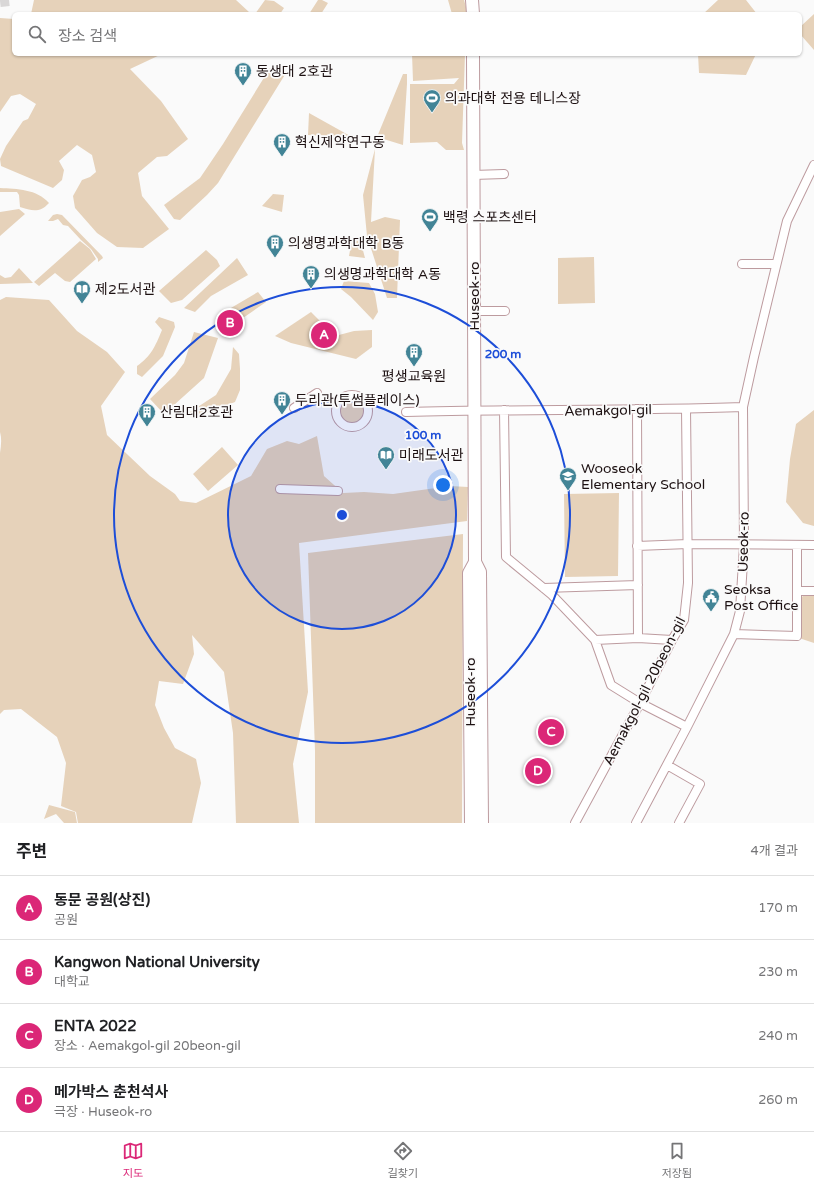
<!DOCTYPE html>
<html lang="ko">
<head>
<meta charset="utf-8">
<style>
	:root { --surface:#fff; --page:#f6f6f6; --text:#202124; --muted:#757577; --line:#e0e0e0; --accent:#db2777 }
	body { margin:0; font-family:"Varela Round","Noto Sans KR",sans-serif; background:var(--page); color:var(--text) }
	.you { position:absolute; left:443px; top:485px; width:14px; height:14px; margin:-10px; border:3px solid #fff; border-radius:50%; background:#1a73e8; box-shadow:0 0 0 6px #1a73e833 }
	.badge { display:grid; place-items:center; width:26px; height:26px; border-radius:50%; background:var(--accent); color:#fff; font-size:13px; font-weight:700 }
	.pin { position:absolute; translate:-50% -50%; border:2px solid #fff; box-shadow:0 1px 4px #0006 }
	.list { margin:0; padding:0; list-style:none }
	h2 { display:flex; justify-content:space-between; align-items:center; height:52px; margin:0; padding:0 16px; font-size:17px }
	h2 small { font-size:13px; font-weight:400; color:var(--muted) }
	.list li { display:grid; grid-template-columns:26px 1fr auto; gap:12px; align-items:center; box-sizing:border-box; height:64px; padding:0 16px; border-top:1px solid var(--line) }
	.list b { display:block; font-size:15px; white-space:nowrap }
	.list p { margin:0; font-size:13px; white-space:nowrap; color:var(--muted) }
	.list em { font-size:13px; font-style:normal; color:var(--muted) }
	.icon { flex:none; width:22px; height:22px; fill:none; stroke:currentColor; stroke-width:2; stroke-linecap:round; stroke-linejoin:round }
	.map { position:relative; flex:none; width:814px; height:823px; overflow:hidden }
	.search { position:absolute; background:var(--surface); box-shadow:0 1px 3px #0004; left:12px; right:12px; top:12px; height:44px; display:flex; align-items:center; gap:10px; box-sizing:border-box; padding:0 14px; border-radius:6px; color:var(--muted); font-size:15px }
	.sheet { height:308px; background:var(--surface) }
	nav { display:flex; justify-content:space-around; align-items:center; box-sizing:border-box; height:56px; border-top:1px solid var(--line); background:var(--surface); font-size:11px; color:var(--muted) }
	nav a { display:grid; justify-items:center; gap:2px }
	nav .on { color:var(--accent) }
	.map>svg:first-child { display:block }
</style>
</head>
<body>
<div class="map">
<svg width="814" height="823" viewBox="0 0 814 823">
	<rect width="100%" height="100%" fill="#fafafa"/>
	<path fill="#e6d2ba" d="M34 0H236L249 12 248 14H91L94 13 80 14H31Z
		M265 0 274 1 284 8 280 14H255Z
		M318 0H322L328 3 321 14H309Z
		M448 0H464L466 7V14H452Z
		M718 0H746L757 14H703Z
		M814 14V50L800 34V27Z
		M0 18 14 19V54H162L130 69 161 101 188 139 167 156 157 157 138 173 142 196 169 229 143 248 117 247 97 233 75 208 73 196 82 180 90 177 96 172 92 155 77 145 59 161 64 170 62 180 53 188 1 166 0 159 6 146 23 121 28 119 36 104 20 94 11 96 0 112Z
		M412 54H465L462 143 464 150H446L437 142 410 143V84H454L459 78 413 81Z
		M698 54H756L746 75 699 73Z
		M270 68H277L286 73 218 183 207 195 180 220 174 219 164 205 200 178 223 144Z
		M403 74H407V84L403 145 377 137Z
		M309 113 352 137 308 135Z
		M375 149 371 222 385 217 400 220 397 298H387L367 236 363 195Z
		M0 188C17 189 37 189 49 203 40 213 32 211 20 207L19 195 17 192H0Z
		M273 194 284 195 282 212 262 206Z
		M19 209 25 214 0 236V212Z
		M57 214 62 215 102 256 103 258 98 262V259L91 249 81 240 68 226 63 225 58 219 53 221H48L53 215Z
		M352 239H360L365 258 349 256Z
		M80 241 90 249 96 259 70 282 65 281 55 273 39 286 34 282Z
		M206 250 217 260 220 266 182 300 171 303 159 291Z
		M594 257 595 303 558 304V258Z
		M237 258 248 275 211 296 195 312 184 308Z
		M19 268 33 283 0 284V275L5 278 11 277Z
		M344 281 369 283 375 294 378 312 373 320 351 297 341 289Z
		M258 292 266 302 243 318 219 315Z
		M6 297 49 300 77 331 107 352 125 372 101 406 107 435 150 476 175 494 180 501 196 503 251 476 267 449 287 441 299 444 317 436 324 476 343 493 364 492 393 494 450 486 468 487 467 521 299 543 308 692 293 764 299 823H236L233 733 224 672 192 635 194 654 183 684 159 681 155 705 164 728 175 748 196 759 201 783 192 823H78L76 812 61 806 66 763 57 737 21 709 4 710 0 714V453C1 446 2 439 0 432V300Z
		M311 312 321 322 339 335 354 331 372 330V347L356 359 291 343 275 336Z
		M159 317 174 322 175 327 163 356 142 377 137 374V366C151 356 155 347 162 330L155 322Z
		M194 332 218 338 204 378 164 414 150 399 175 375 184 363Z
		M233 347 239 354 240 369V390L235 402 193 418 187 414 216 395 231 369Z
		M340 411a13 13 0 1 1 26 0a13 13 0 1 1-26 0Z
		M814 410V526L803 523 786 502 790 459 796 424Z
		M222 447 238 465 208 491 193 474Z
		M619 493 618 576 565 577 564 494Z
		M463 534 462 823H315V751L308 553Z
		M804 595H814V643L799 638 800 599Z
		M49 805 75 812 77 823H64L56 814 44 819Z"/>
	<g fill="none" stroke-linecap="round" stroke-linejoin="round">
		<path stroke="#d9d7d7" stroke-width="12" stroke-dasharray="12 6" stroke-linecap="butt" d="M0 1 9 0"/>
		<g stroke="#bd9b9f" stroke-width="10">
			<path id="street" d="M473 175 504 174
				M742 264H776
				M474 311H505
				M336 411a16 16 0 1 1 32 0a16 16 0 1 1-32 0Z
				M294 408 317 393
				M637 409 638 638
				M504 410 506 557 552 595 595 640 611 685 640 703 687 727
				M406 412C519 409 631 411 743 407
				M280 489 338 491
				M637 546 688 544 814 545
				M544 588 638 585
				M798 591H814
				M734 634 797 636V545
				M595 640 638 638 672 640
				M667 765 700 784 679 823
				M575 823 640 703 672 640 684 620 688 583 686 409
				M636 823 687 727 734 634 740 611 744 545 743 407 754 357 787 221 814 165"/>
		</g>
		<g stroke="#bd9b9f" stroke-width="14">
			<path id="secondary" d="M472 0 473 14
				M473 54 475 562 480 572 482 823
				M471 823 469 573 475 562"/>
		</g>
		<use href="#street" stroke="#fff" stroke-width="8"/>
		<use href="#secondary" stroke="#fff" stroke-width="12"/>
	</g>
	<circle cx="342" cy="515" r="114" fill="#1d4ed8" fill-opacity=".12"/>
	<g fill="none" stroke="#1d4ed8" stroke-width="2">
		<circle cx="342" cy="515" r="114"/>
		<circle cx="342" cy="515" r="228"/>
	</g>
	<defs>
		<g id="building-pin" transform="scale(0.9)"><path d="M0 17L-7.5 6A9.5 9.5 0 1 1 7.5 6Z" fill="#428496" stroke="#fafafa"/><path d="M-4-6H4V6H1V3H-1V6H-4ZM-2.5-4.3h1.7v1.8h-1.7ZM.8-4.3h1.7v1.8H.8ZM-2.5-1h1.7V.8h-1.7ZM.8-1h1.7V.8H.8Z" fill="#fff"/></g>
		<g id="stadium-pin" transform="scale(0.9)"><path d="M0 17L-7.5 6A9.5 9.5 0 1 1 7.5 6Z" fill="#428496" stroke="#fafafa"/><path d="M0-5a6.5 5 0 1 0 0 10a6.5 5 0 1 0 0-10ZM-3.5-1.8h7v3.6h-7Z" fill="#fff"/></g>
		<g id="library-pin" transform="scale(0.9)"><path d="M0 17L-7.5 6A9.5 9.5 0 1 1 7.5 6Z" fill="#428496" stroke="#fafafa"/><path d="M-6-4Q-3-5.5-.7-3.5V5Q-3 3-6 4ZM6-4Q3-5.5 .7-3.5V5Q3 3 6 4Z" fill="#fff"/></g>
		<g id="school-pin" transform="scale(0.9)"><path d="M0 17L-7.5 6A9.5 9.5 0 1 1 7.5 6Z" fill="#428496" stroke="#fafafa"/><path d="M0-5L7-2L0 1L-7-2ZM-4 1L0 2.5L4 1V4Q0 6-4 4Z" fill="#fff"/></g>
		<g id="civic-pin" transform="scale(0.9)"><path d="M0 17L-7.5 6A9.5 9.5 0 1 1 7.5 6Z" fill="#428496" stroke="#fafafa"/><path d="M-.6-6.5H3V-4.5H.6V-3L4-1V1h2V6H-6V1h2V-1L-.6-3ZM-1.2 2.5V6h2.4V2.5Z" fill="#fff"/></g>
	</defs>
	<g fill-rule="evenodd">
		<use href="#building-pin" x="243" y="71"/>
		<use href="#stadium-pin" x="432" y="98"/>
		<use href="#building-pin" x="282" y="142"/>
		<use href="#stadium-pin" x="430" y="217"/>
		<use href="#building-pin" x="275" y="243"/>
		<use href="#building-pin" x="311" y="274"/>
		<use href="#library-pin" x="82" y="289"/>
		<use href="#building-pin" x="414" y="352"/>
		<use href="#building-pin" x="282" y="400"/>
		<use href="#building-pin" x="147" y="412"/>
		<use href="#library-pin" x="386" y="455"/>
		<use href="#school-pin" x="568" y="476"/>
		<use href="#civic-pin" x="711" y="597"/>
	</g>
	<g text-anchor="middle" stroke-width="3.5" stroke-linejoin="round" paint-order="stroke">
		<g font-size="14" fill="#1d1112" stroke="#fafafa" text-anchor="start">
			<text x="256" y="76">동생대 2호관</text>
			<text x="445" y="103">의과대학 전용 테니스장</text>
			<text x="295" y="147">혁신제약연구동</text>
			<text x="443" y="222">백령 스포츠센터</text>
			<text x="288" y="248">의생명과학대학 B동</text>
			<text x="324" y="279">의생명과학대학 A동</text>
			<text x="95" y="294">제2도서관</text>
			<text x="414" y="381" text-anchor="middle">평생교육원</text>
			<text x="295" y="405">두리관(투썸플레이스)</text>
			<text x="160" y="417">산림대2호관</text>
			<text x="399" y="460">미래도서관</text>
			<text x="581" y="473">Wooseok<tspan x="581" dy="16">Elementary School</tspan></text>
			<text x="724" y="594">Seoksa<tspan x="724" dy="16">Post Office</tspan></text>
		</g>
		<g font-size="14" fill="#1d1112" stroke="#fafafa">
			<text transform="translate(474 296) rotate(-90)" y="5">Huseok-ro</text>
			<text transform="translate(608 410) rotate(-1)" y="5">Aemakgol-gil</text>
			<text transform="translate(743 542) rotate(-89)" y="5">Useok-ro</text>
			<text transform="translate(644 691) rotate(-63)" y="5">Aemakgol-gil 20beon-gil</text>
			<text transform="translate(470 692) rotate(-90)" y="5">Huseok-ro</text>
		</g>
	</g>
	<circle cx="342" cy="515" r="6" fill="#1d4ed8" stroke="#fafafa" stroke-width="2"/>
	<g font-size="12" text-anchor="middle" font-weight="bold" fill="#1d4ed8" stroke="#fafafa" stroke-width="3.5" stroke-linejoin="round" paint-order="stroke">
		<text x="503" y="358">200 m</text>
		<text x="423" y="439">100 m</text>
	</g>
</svg>
<div class="you"></div>
<div class="pin badge" style="left:324px;top:335px">A</div>
<div class="pin badge" style="left:230px;top:323px">B</div>
<div class="pin badge" style="left:551px;top:732px">C</div>
<div class="pin badge" style="left:538px;top:771px">D</div>
<div class="search"><svg class="icon" aria-label="search" viewBox="0 0 24 24"><circle cx="10" cy="10" r="6"/><path d="M15 15l6 6"/></svg>장소 검색</div>
</div>
<section class="sheet">
<h2>주변<small>4개 결과</small></h2>
<ul class="list">
<li><span class="badge">A</span><div><b>동문 공원(상진)</b><p>공원</p></div><em>170 m</em></li>
<li><span class="badge">B</span><div><b>Kangwon National University</b><p>대학교</p></div><em>230 m</em></li>
<li><span class="badge">C</span><div><b>ENTA 2022</b><p>장소 · Aemakgol-gil 20beon-gil</p></div><em>240 m</em></li>
<li><span class="badge">D</span><div><b>메가박스 춘천석사</b><p>극장 · Huseok-ro</p></div><em>260 m</em></li>
</ul>
</section>
<nav>
<a class="on"><svg class="icon" aria-label="map" viewBox="0 0 24 24"><path d="M3 6l6-2 6 2 6-2v14l-6 2-6-2-6 2zM9 4v14M15 6v14"/></svg>지도</a>
<a><svg class="icon" aria-label="directions" viewBox="0 0 24 24"><path d="M12 3l9 9-9 9-9-9zM9 14v-3h6M13 9l2 2-2 2"/></svg>길찾기</a>
<a><svg class="icon" aria-label="saved" viewBox="0 0 24 24"><path d="M7 4h10v16l-5-4-5 4z"/></svg>저장됨</a>
</nav>
</body>
</html>
